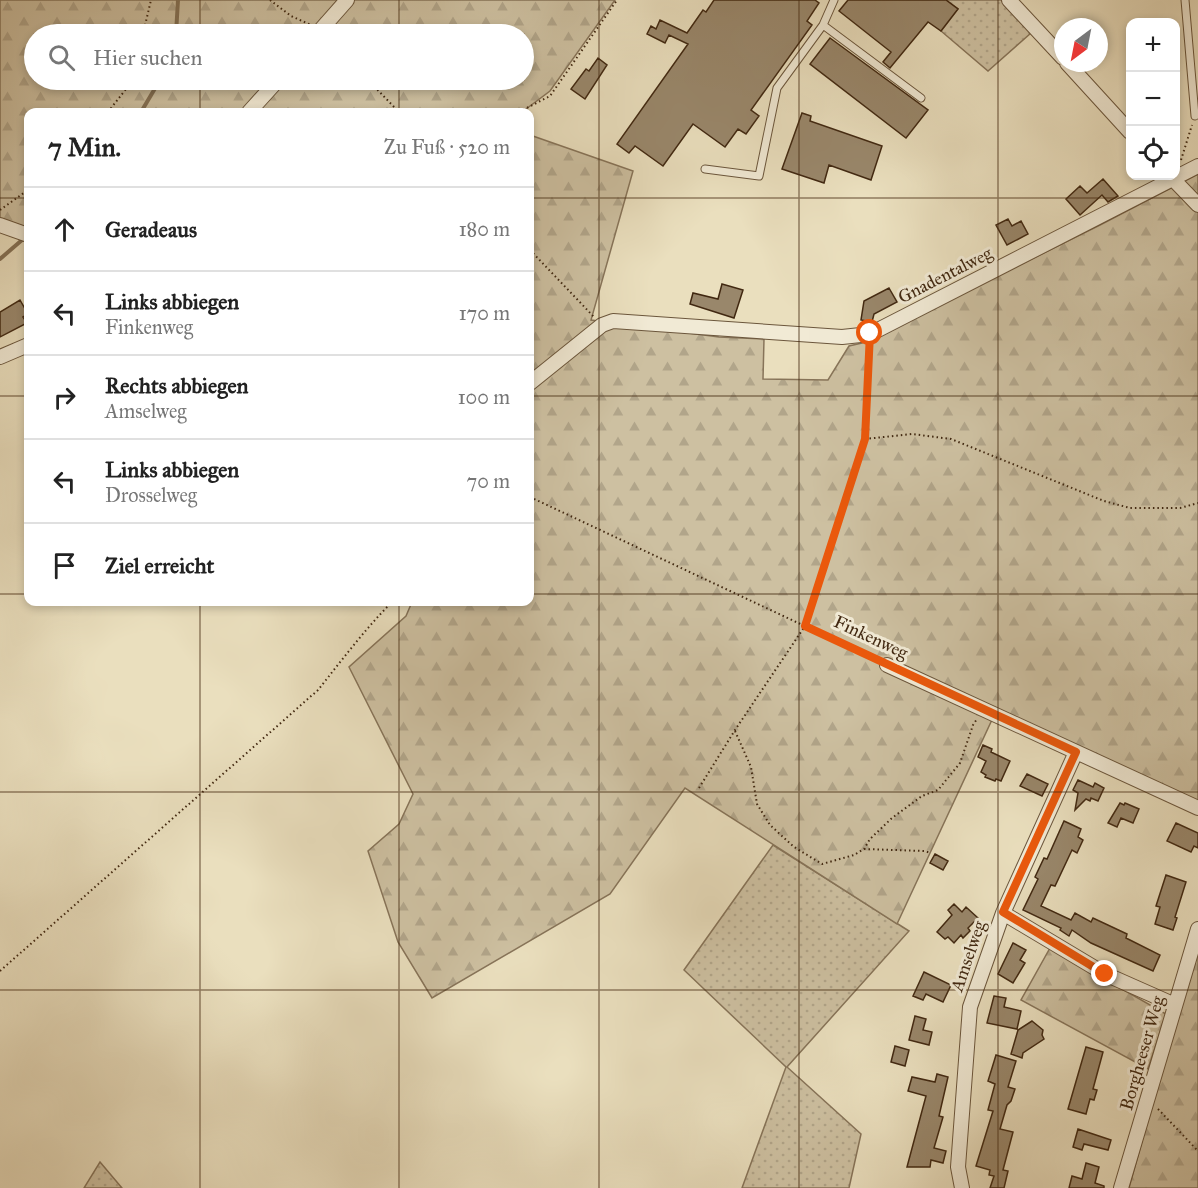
<!DOCTYPE html>
<html lang="de">
<head>
<meta charset="utf-8">
<style>
	:root { --surface:#fff; --page:#f2f2f2; --text:#222; --muted:#767676; --line:#e0e0e0 }
	body { margin:0; font-family:"IM FELL Great Primer",serif; background:var(--page); color:var(--text) }
	.controls { position:absolute; right:18px; top:18px; display:grid; overflow:hidden; border-radius:12px; box-shadow:0 3px 9px #0003 }
	.controls button { width:54px; height:54px; display:grid; place-items:center; padding:0; border:0; border-bottom:2px solid var(--line); background:var(--surface); color:var(--text); font:30px sans-serif }
	.compass { position:absolute; left:1054px; top:18px; width:54px; height:54px; border-radius:50%; background:var(--surface); box-shadow:0 3px 9px #0003; rotate:212deg }
	.stop { position:absolute; width:18px; height:18px; margin:-14px; border:4px solid #ea580c; border-radius:50%; background:#fff }
	.stop.end { background:#ea580c; border-color:#fff; box-shadow:0 2px 6px #0008 }
	.list { margin:0; padding:0; list-style:none }
	h2 { display:flex; justify-content:space-between; align-items:center; height:78px; margin:0; padding:0 24px; font-size:26px }
	h2 small { font-size:20px; font-weight:400; color:var(--muted) }
	.list li { display:grid; grid-template-columns:39px 1fr auto; gap:18px; align-items:center; box-sizing:border-box; height:84px; padding:0 24px; border-top:2px solid var(--line) }
	.list b { display:block; font-size:22px; white-space:nowrap }
	.list p { margin:0; font-size:20px; white-space:nowrap; color:var(--muted) }
	.list em { font-size:20px; font-style:normal; color:var(--muted) }
	.icon { flex:none; width:33px; height:33px; fill:none; stroke:currentColor; stroke-width:2; stroke-linecap:round; stroke-linejoin:round }
	.map { position:relative; flex:none; width:1198px; height:1188px; overflow:hidden }
	.search { position:absolute; background:var(--surface); box-shadow:0 3px 9px #0003; left:24px; top:24px; width:510px; height:66px; display:flex; align-items:center; gap:15px; box-sizing:border-box; padding:0 21px; border-radius:33px; color:var(--muted); font-size:22px }
	.panel { position:absolute; background:var(--surface); box-shadow:0 3px 9px #0003; left:24px; top:108px; width:510px; height:498px; border-radius:12px }
	.map>svg:first-child { display:block }
</style>
</head>
<body>
<div class="map">
<svg width="1198" height="1188" viewBox="0 0 1198 1188">
	<defs>
		<pattern id="green-dots" width="8" height="8" patternUnits="userSpaceOnUse" patternTransform="scale(1.5)"><rect width="8" height="8" fill="#cdc0a1"/><path d="M2 2h.1M6 6h.1" fill="none" stroke="#b1a58a" stroke-width="1.8" stroke-linecap="round"/></pattern>
		<pattern id="forest-firs" width="22" height="20" patternUnits="userSpaceOnUse" patternTransform="scale(1.5)"><rect width="22" height="20" fill="#cdc0a1"/><path d="M5 1l3.5 6h-7zM16 11l3.5 6h-7z" fill="#b1a58a"/></pattern>
	</defs>
	<rect width="100%" height="100%" fill="#eadfbe"/>
	<filter id="stains"><feTurbulence type="fractalNoise" baseFrequency=".00333" numOctaves="4"/><feColorMatrix values="0 0 0 0 .2 0 0 0 0 .09 0 0 0 0 .02 0 0 0 .5 -.17"/></filter>
	<radialGradient id="worn" r=".72"><stop offset=".6" stop-color="#630" stop-opacity="0"/><stop offset="1" stop-color="#630" stop-opacity=".3"/></radialGradient>
	<path fill="url(#green-dots)" stroke="#877459" stroke-width="1.5" d="M946 0H1001L1031 33 988 71 941 31 958 9Z
		M773 845 909 931 787 1067 861 1134 849 1188H742L786 1067 684 970Z
		M100 1162 122 1188H84Z"/>
	<path fill="url(#forest-firs)" stroke="#877459" stroke-width="1.5" fill-rule="evenodd" d="M0 0H615L550 91 522 112H28V228L0 218ZM34 34H524V80H34Z
		M530 135 633 171 591 320 719 337 764 339 763 379 828 380 849 346 862 343 1100 225 1198 174V802L997 709 897 924 685 788 610 894 432 998 398 942 368 851 399 824 413 794 349 667 406 616 412 602H530Z
		M1050 948 1166 1014 1148 1069 1021 1000Z
		M1198 951V1188H1129L1157 1087Z"/>
	<g fill="none" stroke-linecap="round" stroke-linejoin="round">
		<path stroke="#847155" stroke-width="4" d="M176 34 178 0
			M141 112 160 80
			M0 259 22 240"/>
	</g>
	<path fill="#99876b" stroke="#412811" stroke-width="1.5" d="M714 0H815L819 3 807 21 812 25 751 110 759 116 746 134 738 129 725 147 693 124 663 166 635 146 629 153 617 144 688 44 669 35 665 43 647 34 651 26 656 29 660 20 687 33 703 10 706 12Z
		M848 0H946L958 9 941 31 928 22 890 68 883 62 891 52 839 11Z
		M830 38 928 110 906 138 810 64Z
		M598 58 607 65 585 99 571 89 586 69 589 71Z
		M802 113 811 116 810 121 882 146 871 180 829 165 824 183 782 169Z
		M1103 179 1118 196 1108 202 1102 195 1080 215 1066 199 1080 186 1087 193Z
		M1008 219 1012 226 1021 221 1028 234 1007 245 996 225Z
		M722 284 743 290 734 318 690 304 693 293 718 299Z
		M889 288 897 302 874 314 872 322 861 320 864 301Z
		M20 300 28 314 23 317 27 323 0 337V312Z
		M983 745 992 749 991 752 1010 761 1001 781 996 779 995 781 985 777 986 775 981 772 986 761 978 757Z
		M1027 774 1048 784 1042 796 1020 786Z
		M1078 780 1093 787 1095 783 1104 788 1098 801 1091 798 1090 801 1086 799 1075 810 1078 793 1073 790Z
		M1120 803 1124 805 1125 803 1139 809 1133 823 1121 818 1117 827 1108 823Z
		M1064 821 1081 829 1078 837 1083 840 1077 853 1072 850 1055 886 1051 885 1041 906 1071 920 1075 913 1091 922 1093 918 1127 934 1126 938 1160 955 1153 971 1091 943 1072 930 1069 936 1060 930 1061 928 1023 910 1038 879 1035 877 1044 858 1047 859Z
		M1176 823 1198 833V848L1194 846 1191 852 1167 841Z
		M935 854 948 861 943 870 930 863Z
		M1166 875 1186 882 1175 917 1177 918 1173 930 1155 924 1160 907 1156 906Z
		M954 904 962 912 966 907 978 918 968 928 970 931 963 938 961 935 954 943 948 937 945 939 937 932 952 915 948 910Z
		M1013 943 1026 950 1020 960 1025 963 1013 983 998 974Z
		M924 972 951 985 943 1002 926 994 923 1000 913 996Z
		M994 996 1006 998 1004 1007 1021 1011 1017 1029 987 1023Z
		M915 1016 926 1019 923 1030 932 1032 929 1045 909 1040Z
		M1032 1021 1043 1030 1042 1035 1044 1039 1023 1053 1022 1058 1011 1054 1018 1030Z
		M895 1046 909 1050 905 1066 891 1062Z
		M1086 1047 1103 1052 1093 1089 1097 1090 1094 1100 1090 1099 1086 1114 1068 1109Z
		M996 1055 1016 1061 1008 1087 1015 1089 1011 1101 1007 1105 1000 1129 1013 1132 1003 1170 1008 1171 1004 1188H990L994 1176 989 1175 990 1170 976 1166 993 1111 988 1110 995 1084 988 1081Z
		M937 1074 948 1077 939 1116 943 1117 934 1148 946 1151 943 1163 931 1160 930 1167H907L926 1096 908 1091 912 1077 935 1082Z
		M1078 1129 1111 1140 1108 1150 1084 1144 1082 1150 1073 1147Z
		M1086 1163 1099 1167 1095 1183 1104 1186V1188H1069L1072 1176 1082 1179Z"/>
	<g fill="none" stroke-linecap="round" stroke-linejoin="round">
		<g stroke="#6b563c" stroke-width="9">
			<path id="lane" d="M1185 0 1195 116
				M823 25 921 98
				M705 169 759 176 777 88 823 25 834 0"/>
		</g>
		<g stroke="#6b563c" stroke-width="16">
			<path id="street" d="M1009 0 1063 58
				M317 34 347 0
				M1067 63 1130 132
				M249 112 278 80
				M1170 176 1198 205
				M0 225 28 235
				M0 357 28 345
				M530 383 602 325 613 321 842 337 870 334 1198 166
				M887 665 1198 808
				M1003 913 1105 974 1175 1005
				M962 1188 958 1167 970 1007 1003 913 1076 752
				M1121 1188 1198 929"/>
		</g>
		<path stroke="#412811" stroke-width="2" stroke-dasharray="1.5 3" stroke-linecap="butt" d="M270 0 291 16 311 25
			M143 34 151 0
			M368 80 399 112
			M108 112 126 89 129 80
			M519 112 550 96 617 0
			M1181 160 1192 125
			M0 210 28 190
			M530 250 594 317
			M865 439 912 434 951 439 1104 501 1130 508H1180L1198 503
			M530 497 877 660
			M735 731 751 767 757 804 770 825 794 847 822 864 854 855 864 849 870 839 892 818 922 796 938 790 960 763 973 725 977 719
			M699 788 735 730 805 626 865 439 869 345
			M864 849 924 851 931 853
			M0 971 318 690C342 660 365 629 392 602
			M1158 1109 1198 1151"/>
		<use href="#lane" stroke="#f1ead5" stroke-width="7"/>
		<use href="#street" stroke="#f1ead5" stroke-width="14"/>
	</g>
	<g fill="none" stroke-linecap="round" stroke-linejoin="round">
		<path stroke="#ea580c" stroke-width="8" d="M870 333 865 439 805 626 1076 752 1003 912 1105 974"/>
	</g>
	<path fill="none" stroke="#412811" stroke-width="1.5" stroke-opacity="0.55" d="M200 0V34M399 0V34M599 0V1188M799 0V1188M998 0V1188M200 80V112M399 80V112M0 198H28M530 198H1198M0 396H28M530 396H1198M0 594H28M530 594H1198M200 602V1188M399 602V1188M0 792H1198M0 990H1198"/>
	<g text-anchor="middle" stroke-width="6" stroke-linejoin="round" paint-order="stroke">
		<g font-size="18" fill="#412811" stroke="#f1ead5">
			<text transform="translate(945 275) rotate(-27)" y="6">Gnadentalweg</text>
			<text transform="translate(871 637) rotate(25)" y="6">Finkenweg</text>
			<text transform="translate(968 956) rotate(-71)" y="6">Amselweg</text>
			<text transform="translate(1142 1053) rotate(-74)" y="6">Borgheeser Weg</text>
		</g>
	</g>
	<rect width="100%" height="100%" filter="url(#stains)"/>
	<rect width="100%" height="100%" fill="url(#worn)"/>
</svg>
<div class="controls">
<button>+</button>
<button>−</button>
<button><svg class="icon" aria-label="locate" viewBox="0 0 24 24"><circle cx="12" cy="12" r="6"/><path d="M12 2v4M12 18v4M2 12h4M18 12h4"/></svg></button>
</div>
<svg class="compass" viewBox="-18 -18 36 36"><path d="M0-13l5 13h-10z" fill="#e53935"/><path d="M0 13l5-13h-10z" fill="#767676"/></svg>
<div class="stop" style="left:870px;top:333px"></div>
<div class="stop end" style="left:1105px;top:974px"></div>
<div class="search"><svg class="icon" aria-label="search" viewBox="0 0 24 24"><circle cx="10" cy="10" r="6"/><path d="M15 15l6 6"/></svg>Hier suchen</div>
<section class="panel">
<h2>7 Min.<small>Zu Fuß · 520 m</small></h2>
<ul class="list">
<li><svg class="icon" aria-label="ahead" viewBox="0 0 24 24"><path d="M12 20V5M6 11l6-6 6 6"/></svg><div><b>Geradeaus</b></div><em>180 m</em></li>
<li><svg class="icon" aria-label="left" viewBox="0 0 24 24"><path d="M17 20v-9H6M10 6l-5 5 5 5"/></svg><div><b>Links abbiegen</b><p>Finkenweg</p></div><em>170 m</em></li>
<li><svg class="icon" aria-label="right" viewBox="0 0 24 24"><path d="M7 20v-9h11M14 6l5 5-5 5"/></svg><div><b>Rechts abbiegen</b><p>Amselweg</p></div><em>100 m</em></li>
<li><svg class="icon" aria-label="left" viewBox="0 0 24 24"><path d="M17 20v-9H6M10 6l-5 5 5 5"/></svg><div><b>Links abbiegen</b><p>Drosselweg</p></div><em>70 m</em></li>
<li><svg class="icon" aria-label="arrive" viewBox="0 0 24 24"><path d="M6 21V4h12l-3 4 3 4H6"/></svg><div><b>Ziel erreicht</b></div></li>
</ul>
</section>
</div>
</body>
</html>
